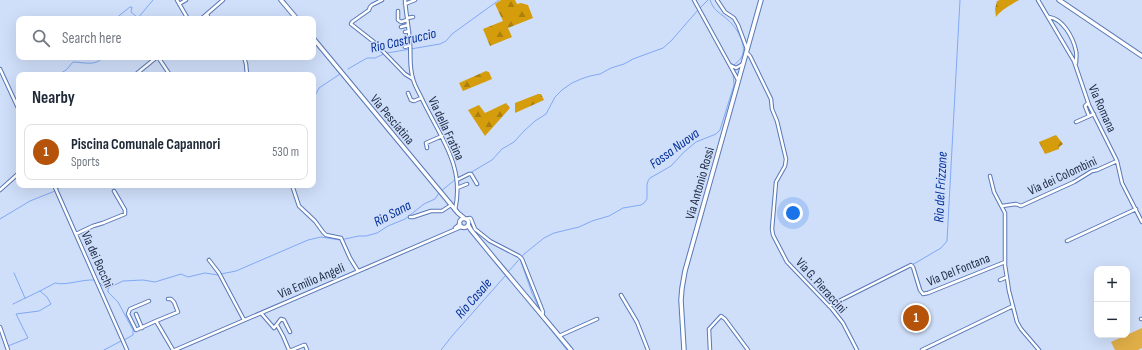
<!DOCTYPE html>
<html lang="en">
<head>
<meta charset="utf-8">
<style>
	:root { --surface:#fff; --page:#f6f6f7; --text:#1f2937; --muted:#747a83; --line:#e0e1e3; --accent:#b45309 }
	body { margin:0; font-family:"Sofia Sans Condensed",sans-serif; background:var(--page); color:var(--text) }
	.controls { position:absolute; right:12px; bottom:12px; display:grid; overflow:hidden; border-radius:8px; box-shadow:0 4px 16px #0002 }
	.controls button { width:36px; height:36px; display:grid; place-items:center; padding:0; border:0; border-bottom:1px solid var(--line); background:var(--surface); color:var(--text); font:20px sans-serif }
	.you { position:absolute; left:793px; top:213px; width:14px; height:14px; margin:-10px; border:3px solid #fff; border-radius:50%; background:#1a73e8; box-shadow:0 0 0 6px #1a73e833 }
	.badge { display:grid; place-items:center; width:26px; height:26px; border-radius:50%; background:var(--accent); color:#fff; font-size:13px; font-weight:700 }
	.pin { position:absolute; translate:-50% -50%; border:2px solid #fff; box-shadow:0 1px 4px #0006 }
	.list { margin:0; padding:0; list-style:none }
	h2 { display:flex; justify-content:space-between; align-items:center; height:52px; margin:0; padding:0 16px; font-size:17px }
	h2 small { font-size:13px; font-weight:400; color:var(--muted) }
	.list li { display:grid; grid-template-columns:26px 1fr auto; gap:12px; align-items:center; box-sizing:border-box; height:56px; margin:0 8px 8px; padding:0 8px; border:1px solid var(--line); border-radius:8px }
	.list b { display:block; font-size:15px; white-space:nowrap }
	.list p { margin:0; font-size:13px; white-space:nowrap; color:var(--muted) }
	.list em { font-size:13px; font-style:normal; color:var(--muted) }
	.icon { flex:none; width:22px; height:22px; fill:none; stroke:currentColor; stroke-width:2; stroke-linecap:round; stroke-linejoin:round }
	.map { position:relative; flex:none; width:1142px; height:350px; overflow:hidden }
	.search { position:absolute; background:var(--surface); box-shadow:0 4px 16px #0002; left:16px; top:16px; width:300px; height:44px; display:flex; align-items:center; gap:10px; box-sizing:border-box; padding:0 14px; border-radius:8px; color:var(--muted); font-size:15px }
	.panel { position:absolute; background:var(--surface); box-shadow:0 4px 16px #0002; left:16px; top:72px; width:300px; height:116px; border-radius:8px }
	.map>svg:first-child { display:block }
</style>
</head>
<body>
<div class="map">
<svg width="1142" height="350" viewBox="0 0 1142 350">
	<defs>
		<pattern id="forest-firs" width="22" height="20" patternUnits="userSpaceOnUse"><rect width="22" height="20" fill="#d59d0b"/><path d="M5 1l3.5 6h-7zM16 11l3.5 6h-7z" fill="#ac800d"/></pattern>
	</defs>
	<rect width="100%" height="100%" fill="#cfdef9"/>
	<path fill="url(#forest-firs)" d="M501 0H515L517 4 521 3 528 5 533 18 508 28 512 37 490 46 483 29 503 21 495 4Z
		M1000 0H1019C1011 5 1001 10 996 17L995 9 997 1Z
		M486 71 489 72 492 79 463 91 459 83Z
		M538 94H541L544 100 515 113V103Z
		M506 103 510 108 485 136 468 110 479 105 485 113Z
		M1056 135 1063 144 1059 147V149L1045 154 1039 142Z"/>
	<path fill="#e1af48" d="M1142 328V348L1138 350H1115L1111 342Z"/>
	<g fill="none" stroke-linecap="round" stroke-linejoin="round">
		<path stroke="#81a9f4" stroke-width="1" d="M710 0C714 12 721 13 729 21 738 29 748 47 741 58 739 61 736 63 734 65
			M1036 0 1048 20
			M700 8 708 0
			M115 19 130 7H132L131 12 138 18 153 0
			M387 53 440 44 446 41 452 34 499 0
			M348 69 367 58H375L384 54
			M58 75 66 70 73 62C83 62 96 67 103 57
			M313 100 319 88 340 74
			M470 173 492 160 502 149 514 142 524 131 535 121 546 114 555 97 562 90 572 83 581 79 590 76 600 74 611 68 624 64 633 59 663 48 671 41 698 10
			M441 191 456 179
			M0 219 30 201 55 191 63 185
			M520 259 532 293 541 312
			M912 265 941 248 947 241 960 0
			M508 272 524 254 544 238 554 233 579 227 592 221 609 216 623 208 641 205 644 203 647 199V185L648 181 650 178 671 166 684 152 696 142 716 134 720 130 734 85 733 73
			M14 273 25 298
			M221 274 236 271 308 240 321 237 340 240 359 236H366L377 233 388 226 405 219 424 204 435 199 439 193
			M99 282 105 288H108
			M13 304 40 291 55 283C66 286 82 279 95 280
			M832 306 840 302
			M540 316 567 350
			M124 340 133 335V330L118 302 108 292V288L123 281 143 280 155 282 181 274 188 277 205 273 218 275
			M8 346 28 338 16 314 39 311 51 304 47 297 40 291
			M104 350 121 341
			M441 350 452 336 506 275"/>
		<g stroke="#5878b6" stroke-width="4.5">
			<path id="minor" d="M177 0 188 19
				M382 0 372 5 370 7 369 10 352 22 351 24 374 42 405 74 413 79
				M405 0C406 14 409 28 410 43 411 56 409 66 413 79 415 87 420 94 423 101 441 138 465 167 455 210
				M694 0 738 80
				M717 0 725 12 734 18 738 25 747 49
				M1038 0 1074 61 1089 105 1117 161 1122 183 1142 222
				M179 4 186 0
				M405 4 415 0
				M398 11V20L401 22 407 20
				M207 14 209 19
				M1049 17C1063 19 1073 37 1076 51 1077 55 1076 59 1076 63
				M407 18 413 17
				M201 19 223 0
				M401 27 408 25
				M405 32 409 31
				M399 42 410 37
				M405 47 410 45
				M746 52 750 56 771 99 772 109 777 121 786 159 785 166 776 182 772 229 773 235 787 262 832 309 843 323 857 350
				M158 57 170 75
				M244 57 246 64 247 75
				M730 65 736 68 743 64
				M0 69 19 110
				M135 75 157 57
				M408 93 411 100 414 101 421 98
				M1088 103 1085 106 1089 116
				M1076 122 1094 114
				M427 148 426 143 442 136
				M990 176 994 192 1005 213V265L1009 291 1017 322 1021 329 1039 350
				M457 180 469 174H471L477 184
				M54 185 127 350
				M292 185 299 206 315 221 323 232 326 235 341 238 350 258 358 271
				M457 188 467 184
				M0 190 19 173
				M1002 206 1016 204 1021 206 1074 182 1092 171 1097 170 1117 161
				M410 217H413L431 211H442L451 205
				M466 219 470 218 471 219 475 229 490 241 519 256 522 259 543 312 542 316
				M455 228 460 224
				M76 234 93 226 103 223 125 214V210L114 191
				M1067 241 1136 209
				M209 260 219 273 244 320
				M1000 280 1007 277
				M621 295 637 322 648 350
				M168 299H171L174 302 178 312 156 321 173 350
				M149 301 130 309 128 314 136 330 156 321
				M829 306 911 265 913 267 920 290 923 294 928 293 1005 262
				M261 313 274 328 281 319 284 320 290 332
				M136 314 142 328
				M1141 319H1142
				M277 325 283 336 289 350
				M0 327 8 350
				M559 336 597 319
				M175 350 461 227
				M289 350H292L304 345H305L307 350
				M710 350 709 329 721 316 725 319 748 350
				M922 350 1013 306"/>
		</g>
		<g stroke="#5878b6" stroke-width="5.5">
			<path id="major" d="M281 0 297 19
				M1059 0 1142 56
				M313 38 458 213 464 218
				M459.5 223a4.5 4.5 0 1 1 9 0a4.5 4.5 0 1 1-9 0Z
				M468 225 471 230 494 258 571 350
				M684 350 681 300 682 288 685 271 761 0"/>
		</g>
		<use href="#minor" stroke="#fff" stroke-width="2.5"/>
		<use href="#major" stroke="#fff" stroke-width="3.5"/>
	</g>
	<g text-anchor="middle" stroke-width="3" stroke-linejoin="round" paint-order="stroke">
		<g font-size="13" fill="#1c2a44" stroke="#cfdef9">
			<text transform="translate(1103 108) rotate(66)" y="5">Via Romana</text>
			<text transform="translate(393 119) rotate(50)" y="5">Via Pesciatina</text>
			<text transform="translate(447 128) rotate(65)" y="5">Via della Fratina</text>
			<text transform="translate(1062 175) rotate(-25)" y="5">Via dei Colombini</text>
			<text transform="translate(699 183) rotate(-74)" y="5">Via Antonio Rossi</text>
			<text transform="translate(98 259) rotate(66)" y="5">Via dei Bocchi</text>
			<text transform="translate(958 269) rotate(-22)" y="5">Via Del Fontana</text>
			<text transform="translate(311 280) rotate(-23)" y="5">Via Emilio Angeli</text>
			<text transform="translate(822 285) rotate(48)" y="5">Via G. Pieraccini</text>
		</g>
		<g font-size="14" font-style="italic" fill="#002e98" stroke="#cfdef9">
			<text transform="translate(403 40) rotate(-13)" y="5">Rio Castruccio</text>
			<text transform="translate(674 148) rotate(-36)" y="5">Fossa Nuova</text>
			<text transform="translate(940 187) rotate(-87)" y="5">Rio del Frizzone</text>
			<text transform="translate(392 213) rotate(-28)" y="5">Rio Sana</text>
			<text transform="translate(473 298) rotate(-49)" y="5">Rio Casale</text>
		</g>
	</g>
</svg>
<div class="controls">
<button>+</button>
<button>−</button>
</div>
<div class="you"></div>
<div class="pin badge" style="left:916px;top:318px">1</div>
<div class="search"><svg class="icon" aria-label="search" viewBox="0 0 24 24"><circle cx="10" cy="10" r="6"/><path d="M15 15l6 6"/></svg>Search here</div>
<section class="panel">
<h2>Nearby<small></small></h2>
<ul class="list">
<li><span class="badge">1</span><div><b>Piscina Comunale Capannori</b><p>Sports</p></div><em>530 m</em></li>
</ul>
</section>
</div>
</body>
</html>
